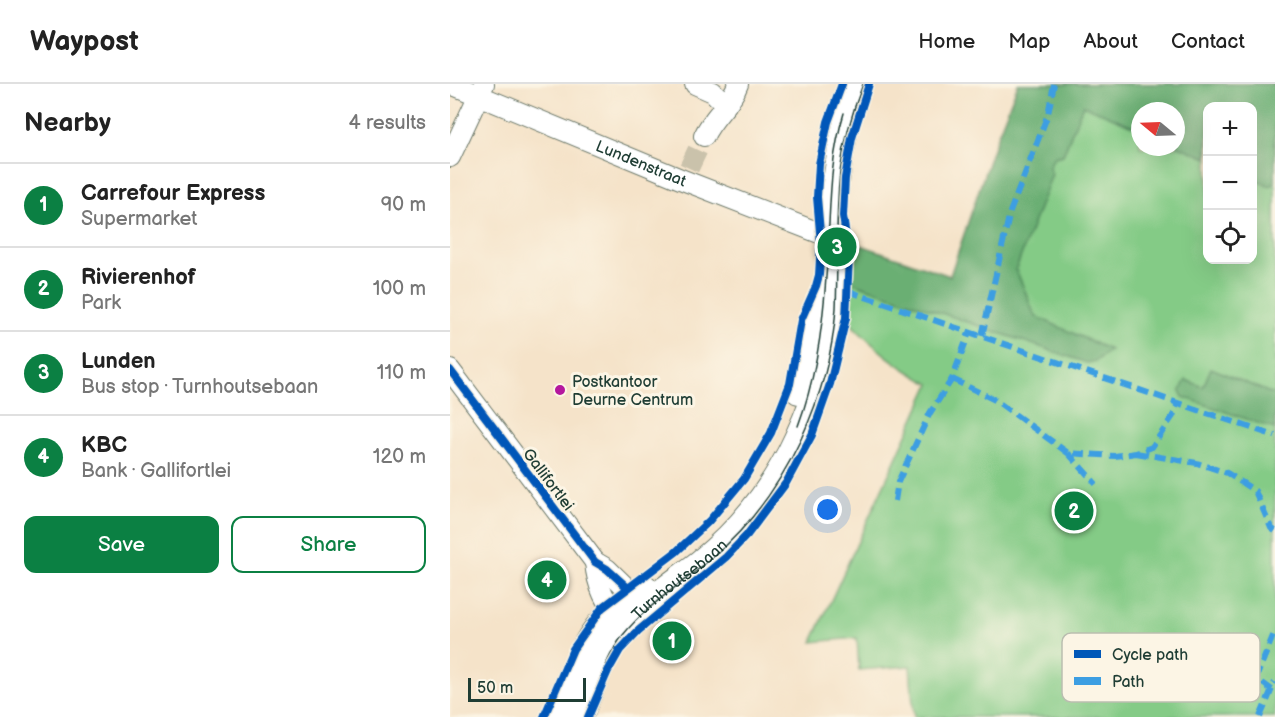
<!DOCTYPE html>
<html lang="en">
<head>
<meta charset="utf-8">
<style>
	:root { --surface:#fff; --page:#f2f2f2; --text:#222; --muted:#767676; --line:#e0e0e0; --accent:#0b8043 }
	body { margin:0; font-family:"Balsamiq Sans",sans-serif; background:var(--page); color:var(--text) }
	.controls { position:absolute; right:18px; top:18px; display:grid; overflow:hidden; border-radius:12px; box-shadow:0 6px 24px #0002 }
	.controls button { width:54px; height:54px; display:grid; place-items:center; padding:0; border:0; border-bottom:2px solid var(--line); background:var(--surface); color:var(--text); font:30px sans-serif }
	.compass { position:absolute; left:681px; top:18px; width:54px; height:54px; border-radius:50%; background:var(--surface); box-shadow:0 6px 24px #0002; rotate:289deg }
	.scale { position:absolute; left:18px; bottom:15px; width:118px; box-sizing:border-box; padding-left:6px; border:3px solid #1f3d34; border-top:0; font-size:16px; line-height:21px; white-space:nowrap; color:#1f3d34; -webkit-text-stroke:4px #fcf5e5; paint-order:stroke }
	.you { position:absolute; left:378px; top:426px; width:21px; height:21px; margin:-15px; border:4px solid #fff; border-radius:50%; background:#1a73e8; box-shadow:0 0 0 9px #1a73e833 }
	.badge { display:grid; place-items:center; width:39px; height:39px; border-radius:50%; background:var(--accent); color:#fff; font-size:20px; font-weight:700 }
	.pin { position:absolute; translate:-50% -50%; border:3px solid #fff; box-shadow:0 2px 6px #0006 }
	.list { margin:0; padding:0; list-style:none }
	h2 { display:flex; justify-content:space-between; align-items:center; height:78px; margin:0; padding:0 24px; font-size:26px }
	h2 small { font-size:20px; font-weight:400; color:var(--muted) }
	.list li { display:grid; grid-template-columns:39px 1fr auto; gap:18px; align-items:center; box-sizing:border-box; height:84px; padding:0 24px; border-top:2px solid var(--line) }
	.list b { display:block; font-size:22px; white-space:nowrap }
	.list p { margin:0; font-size:20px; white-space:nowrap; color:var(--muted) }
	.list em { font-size:20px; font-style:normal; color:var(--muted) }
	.actions { display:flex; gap:12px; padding:18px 24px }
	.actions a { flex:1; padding:14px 0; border:2px solid var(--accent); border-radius:12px; text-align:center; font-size:21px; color:var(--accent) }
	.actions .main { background:var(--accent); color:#fff }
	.icon { flex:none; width:33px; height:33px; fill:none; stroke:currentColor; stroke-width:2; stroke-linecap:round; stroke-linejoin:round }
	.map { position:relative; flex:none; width:825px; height:633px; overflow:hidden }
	header { display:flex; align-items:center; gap:36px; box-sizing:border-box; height:84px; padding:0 30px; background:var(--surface); border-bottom:2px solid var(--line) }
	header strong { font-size:28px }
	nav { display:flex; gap:33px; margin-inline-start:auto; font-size:21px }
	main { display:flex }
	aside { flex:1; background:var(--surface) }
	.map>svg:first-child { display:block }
</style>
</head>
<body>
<header>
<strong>Waypost</strong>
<nav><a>Home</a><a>Map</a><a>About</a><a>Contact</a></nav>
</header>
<main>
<aside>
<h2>Nearby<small>4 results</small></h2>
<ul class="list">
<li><span class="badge">1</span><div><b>Carrefour Express</b><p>Supermarket</p></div><em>90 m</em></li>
<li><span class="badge">2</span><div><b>Rivierenhof</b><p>Park</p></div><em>100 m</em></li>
<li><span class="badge">3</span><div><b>Lunden</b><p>Bus stop · Turnhoutsebaan</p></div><em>110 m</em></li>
<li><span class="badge">4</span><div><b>KBC</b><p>Bank · Gallifortlei</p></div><em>120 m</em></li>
</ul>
<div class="actions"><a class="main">Save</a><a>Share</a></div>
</aside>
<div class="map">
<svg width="825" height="633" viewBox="0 0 825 633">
	<rect width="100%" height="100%" fill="#fcf5e5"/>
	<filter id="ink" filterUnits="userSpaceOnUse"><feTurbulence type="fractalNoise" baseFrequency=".0167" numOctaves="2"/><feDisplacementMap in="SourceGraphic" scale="12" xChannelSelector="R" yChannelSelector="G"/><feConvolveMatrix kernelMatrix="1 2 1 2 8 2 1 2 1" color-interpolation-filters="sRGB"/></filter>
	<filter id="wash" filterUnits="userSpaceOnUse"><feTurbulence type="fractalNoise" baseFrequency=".008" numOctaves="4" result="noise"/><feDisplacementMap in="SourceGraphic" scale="24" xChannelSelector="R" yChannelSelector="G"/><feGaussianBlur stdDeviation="1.35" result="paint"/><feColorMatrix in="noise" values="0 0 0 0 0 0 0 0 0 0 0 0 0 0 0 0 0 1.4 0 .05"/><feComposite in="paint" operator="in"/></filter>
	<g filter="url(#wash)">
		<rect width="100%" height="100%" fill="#f5e3c9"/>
		<path fill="#84cb86" stroke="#52845d" stroke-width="1.5" fill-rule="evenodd" d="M568 0H825V633H464L460 582 409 586 407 554 362 558 480 300C448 283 426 265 400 239L402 158 500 192 547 53ZM758 22H802V176H758ZM690 27H726V63H690Z"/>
		<path fill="#6baf73" stroke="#457654" stroke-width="1.5" d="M568 0H825V98L820 102 803 94 802 22H758L757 74 726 61V27H690V45L633 21 613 71 604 73 599 83 602 90 566 185 585 232 660 266 646 277 637 279 401 198 402 158 500 192 547 53Z
			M761 284 825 311V345L733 313 730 307 736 296 753 303Z"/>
	</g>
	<g filter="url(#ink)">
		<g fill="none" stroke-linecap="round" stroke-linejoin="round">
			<path stroke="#cac2ab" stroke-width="20" stroke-dasharray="20 10" stroke-linecap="butt" d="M239 84 254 52"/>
			<g stroke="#6a7768" stroke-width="22">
				<g id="minor">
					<path id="s1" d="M1 0 233 96 382 154"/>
					<path d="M245 0 263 8 276 21"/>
					<path d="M254 52C263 32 281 20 288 0"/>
					<path d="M0 73 34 0"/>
					<path d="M0 286 145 478 157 485 194 521"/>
					<path d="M145 478C147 502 155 520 172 537"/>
				</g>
			</g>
			<g stroke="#6a7768" stroke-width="28">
				<g id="major">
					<path d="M349 307C359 276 358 241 372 211"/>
					<path d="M104 633C118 601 130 562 154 536 166 523 181 514 195 504"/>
					<path id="s2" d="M129 633C142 604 152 572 171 547 192 520 223 500 250 479 291 446 325 403 347 355 367 312 383 263 384 215 384 206 381 197 382 188 382 120 386 65 408 0"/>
				</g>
			</g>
			<use href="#minor" stroke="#fff" stroke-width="20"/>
			<use href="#major" stroke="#fff" stroke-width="26"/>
			<path stroke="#1f3d34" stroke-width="1.5" d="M348 342C366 294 373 243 376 193 381 136 377 84 394 29
				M134 633C146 606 155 575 173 551 197 521 233 499 262 474 300 442 330 400 351 355 370 314 383 269 386 224 388 179 385 133 390 88 394 58 402 28 413 0"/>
			<path stroke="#3c9ee2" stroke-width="6" stroke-dasharray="12 6" stroke-linecap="butt" d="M398 207 825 352
				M532 252 560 128 598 30 604 0
				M502 295 545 316 618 369 665 372 686 369 702 363 723 332 728 319
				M618 369 646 400
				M686 369 747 379 777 389 805 407 821 444 825 447
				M445 417 448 398 480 329 502 295 519 249
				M822 606 806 594 825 547
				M810 633 825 598"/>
			<g stroke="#fcf5e5" stroke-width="11">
				<path id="cycleway" d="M0 286 145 478 157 485 178 504
					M94 633 123 565 152 524 226 468 259 437 294 395 321 349 340 300 351 236 366 202 369 191 371 160 367 113 369 80 378 38 392 0
					M138 633 158 587 170 566 188 547 276 473 297 451 336 399 362 351 380 300 396 234 399 173 393 132 395 94 402 54 419 0"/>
			</g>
			<use href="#cycleway" stroke="#0057b8" stroke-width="8"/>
		</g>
	</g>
	<circle fill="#b5179e" stroke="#fcf5e5" stroke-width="2" cx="110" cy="306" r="6"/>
	<g text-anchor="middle" stroke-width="6" stroke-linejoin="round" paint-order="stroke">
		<g font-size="16" fill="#1f3d34" stroke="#fcf5e5">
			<text dy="6" stroke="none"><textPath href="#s1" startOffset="206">Lundenstraat</textPath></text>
			<text transform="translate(99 395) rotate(53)" y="6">Gallifortlei</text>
			<text dy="6" stroke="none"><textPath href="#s2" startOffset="174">Turnhoutsebaan</textPath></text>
		</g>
		<g font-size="16" fill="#1f3d34" stroke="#fcf5e5" text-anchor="start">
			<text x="122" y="303">Postkantoor<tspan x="122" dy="18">Deurne Centrum</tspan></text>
		</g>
	</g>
	<rect x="612" y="549" width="198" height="69" rx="9" fill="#fcf5e5" stroke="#babeb0" stroke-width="1.5"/>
	<rect x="624" y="566" width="27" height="8" fill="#0057b8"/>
	<rect x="624" y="593" width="27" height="8" fill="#3c9ee2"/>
	<g font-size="16" fill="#1f3d34">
		<text x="662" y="576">Cycle path</text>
		<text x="662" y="603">Path</text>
	</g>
</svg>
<div class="controls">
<button>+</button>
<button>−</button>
<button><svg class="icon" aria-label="locate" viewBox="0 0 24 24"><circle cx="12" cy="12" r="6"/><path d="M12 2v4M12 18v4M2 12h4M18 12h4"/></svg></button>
</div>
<svg class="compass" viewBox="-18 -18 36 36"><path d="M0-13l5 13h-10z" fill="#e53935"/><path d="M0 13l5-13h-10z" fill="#767676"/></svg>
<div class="scale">50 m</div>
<div class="you"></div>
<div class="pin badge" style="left:222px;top:557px">1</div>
<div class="pin badge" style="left:624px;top:427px">2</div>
<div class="pin badge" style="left:387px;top:163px">3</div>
<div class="pin badge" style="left:97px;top:496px">4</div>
</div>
</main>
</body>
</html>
